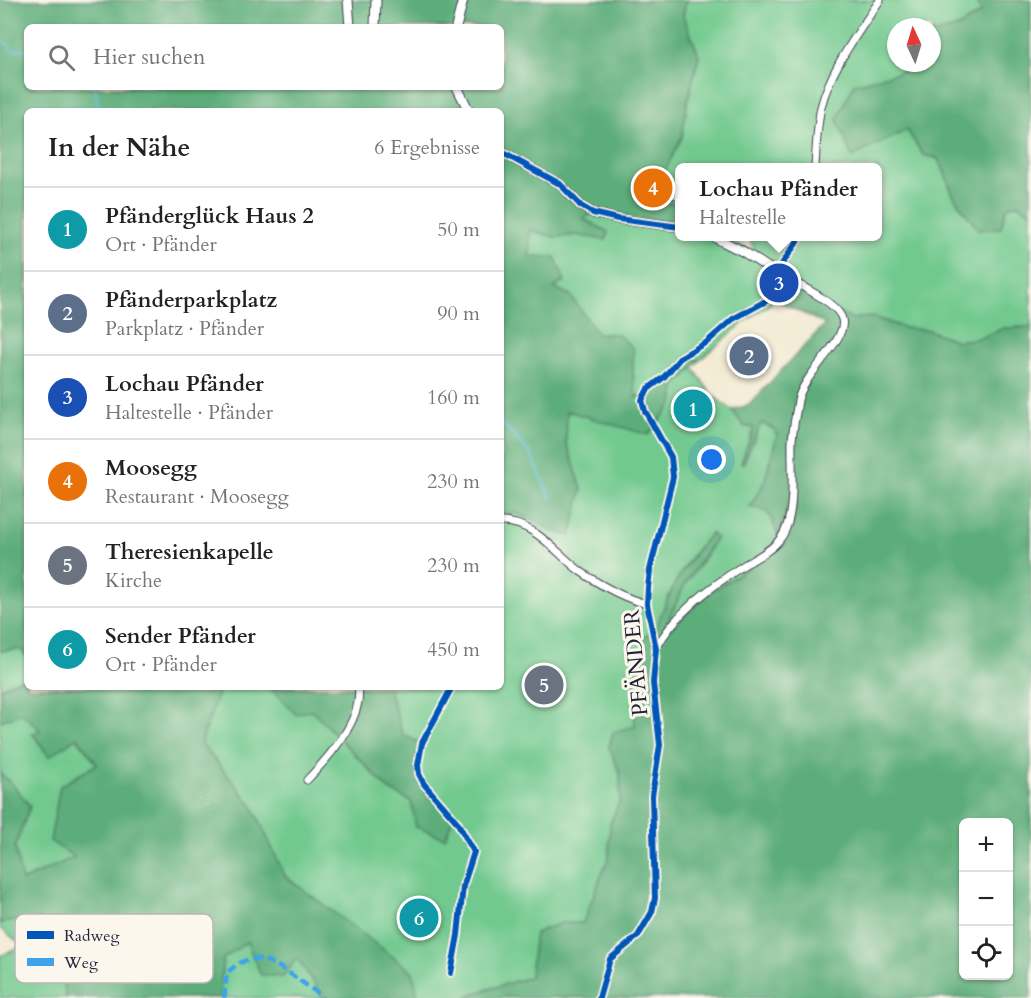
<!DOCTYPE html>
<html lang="de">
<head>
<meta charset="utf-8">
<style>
	:root { --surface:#fff; --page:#f6f6f6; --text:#222; --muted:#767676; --line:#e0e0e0; --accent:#0f766e }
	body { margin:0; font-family:Cardo,serif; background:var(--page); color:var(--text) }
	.controls { position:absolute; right:18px; bottom:18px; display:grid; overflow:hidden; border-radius:9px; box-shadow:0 2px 4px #0004 }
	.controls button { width:54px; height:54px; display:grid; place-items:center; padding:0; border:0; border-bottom:2px solid var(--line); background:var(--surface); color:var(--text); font:30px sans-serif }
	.compass { position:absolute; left:887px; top:18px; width:54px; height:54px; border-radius:50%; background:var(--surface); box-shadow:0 2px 4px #0004; rotate:356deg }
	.you { position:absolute; left:712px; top:460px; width:21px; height:21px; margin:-15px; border:4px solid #fff; border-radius:50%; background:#1a73e8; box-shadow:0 0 0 9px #1a73e833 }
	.badge { display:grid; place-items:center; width:39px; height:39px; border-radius:50%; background:var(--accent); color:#fff; font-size:20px; font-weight:700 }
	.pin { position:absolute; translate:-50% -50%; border:3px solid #fff; box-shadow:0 2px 6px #0006 }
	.popup { position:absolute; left:675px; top:163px; width:207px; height:78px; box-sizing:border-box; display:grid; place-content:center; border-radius:9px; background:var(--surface); filter:drop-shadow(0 2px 4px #0005); font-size:20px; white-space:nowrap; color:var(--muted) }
	.popup b { font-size:22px; color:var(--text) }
	.popup::after { content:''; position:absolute; left:50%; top:100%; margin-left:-12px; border:12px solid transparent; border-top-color:var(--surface) }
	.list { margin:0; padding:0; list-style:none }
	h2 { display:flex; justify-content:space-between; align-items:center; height:78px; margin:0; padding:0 24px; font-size:26px }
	h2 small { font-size:20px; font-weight:400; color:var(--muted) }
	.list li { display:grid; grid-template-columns:39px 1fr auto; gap:18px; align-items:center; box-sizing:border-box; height:84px; padding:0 24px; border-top:2px solid var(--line) }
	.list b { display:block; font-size:22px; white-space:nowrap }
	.list p { margin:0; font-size:20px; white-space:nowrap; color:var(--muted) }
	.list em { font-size:20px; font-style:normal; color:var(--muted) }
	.icon { flex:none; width:33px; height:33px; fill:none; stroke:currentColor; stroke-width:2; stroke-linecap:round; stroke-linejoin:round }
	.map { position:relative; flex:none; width:1031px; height:998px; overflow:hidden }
	.search { position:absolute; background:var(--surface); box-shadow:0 2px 4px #0004; left:24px; top:24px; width:480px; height:66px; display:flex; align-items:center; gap:15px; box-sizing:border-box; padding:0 21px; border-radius:9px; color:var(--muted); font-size:22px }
	.panel { position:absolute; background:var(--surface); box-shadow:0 2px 4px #0004; left:24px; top:108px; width:480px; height:582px; border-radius:9px }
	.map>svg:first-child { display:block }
</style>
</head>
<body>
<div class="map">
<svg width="1031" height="998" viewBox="0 0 1031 998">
	<rect width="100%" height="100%" fill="#fbf7ec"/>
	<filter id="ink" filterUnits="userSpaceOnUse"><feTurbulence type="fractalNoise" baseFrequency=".0167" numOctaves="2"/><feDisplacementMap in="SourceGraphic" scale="12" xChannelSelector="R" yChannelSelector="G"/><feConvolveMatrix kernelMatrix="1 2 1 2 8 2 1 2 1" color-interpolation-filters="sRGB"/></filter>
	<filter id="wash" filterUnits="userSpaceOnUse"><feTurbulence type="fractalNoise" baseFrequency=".008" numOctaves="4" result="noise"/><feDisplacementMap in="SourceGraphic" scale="24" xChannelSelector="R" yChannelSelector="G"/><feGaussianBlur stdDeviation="1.35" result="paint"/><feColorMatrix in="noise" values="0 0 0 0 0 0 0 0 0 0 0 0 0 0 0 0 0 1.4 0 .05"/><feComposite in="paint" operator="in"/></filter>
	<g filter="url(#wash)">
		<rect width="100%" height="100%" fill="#f2ebd3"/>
		<path fill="#72c98f" stroke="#4a7665" stroke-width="1.5" d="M686 0H976L982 12 959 27 932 34V27H896V63H913L912 69 854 84 852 157 907 129 923 155 937 158C948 173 947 185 955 198 962 210 972 219 979 230L1007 207 1018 204 1031 212V327L1004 328 980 338 957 341 928 330 905 328 873 317 850 319 781 281 770 304 744 322 700 360 687 357 660 388 657 387 636 398 633 371V348L617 334H598L570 295 554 288 565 281 530 256V230L555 237 576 235 606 240 607 232 582 218 597 210 680 225V236L723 237 755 252 749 237 878 236V168H680V205L641 198 631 186 644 170 682 137 687 104 699 55 683 16Z
			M693 368 713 396 732 410 744 426 754 428 741 463 743 464 761 423 774 429 777 436 764 483 750 506C774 512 769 515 778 535L795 481 797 505 792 529 770 555 738 573 672 629 666 625 685 584 701 563 716 538 711 534C678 565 661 612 646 654 643 663 638 671 636 680 633 695 634 711 635 726L609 747 620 773V800L610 824 609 856 583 923H561L535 933 530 977 469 995 466 998H418L412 972 285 876 252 805 201 743 220 687H269L296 714 312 710 389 790 411 801 445 837 448 830 435 803 418 777 415 762 420 743 403 735 388 687H501V518L513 512 533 519 549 530 582 489 566 442 567 411 673 404 675 386Z
			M20 649 27 657V676L0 688V651Z
			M22 713 41 730 33 734 76 737 97 764 75 857 21 881 15 847 30 806 12 784 0 774V721Z
			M41 918 56 942 75 961 73 972 62 975 66 998H0V956L23 946 0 928V923Z
			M248 941 297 958 326 998H217L223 959Z"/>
		<path fill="#5dad7a" stroke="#40685a" stroke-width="1.5" fill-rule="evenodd" d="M0 0H686L683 16 699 55 687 104 682 137 665 171 644 170 632 186 641 198 680 205V225L597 210 583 219 608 232 606 240 576 235 555 237 530 230V256L555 257 565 281 554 288 570 295 598 334H617L633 348V371L636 398 657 387 660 388 687 357 700 360 675 386 673 404 648 435 567 411 566 442 582 489 571 536 549 530 533 519 513 512 501 518V111H27V657L20 649 0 651ZM27 27H501V87H27Z
			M976 0H1031V212L1018 204 1007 207 1001 228 978 230C972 219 962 210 955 198 947 185 948 173 937 158L923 155 907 130 852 157 837 119 854 84 912 69 913 63H932V34L959 27 982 12Z
			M781 281 850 319 873 317 905 328 928 330 957 341 980 338 1004 328 1031 327V998H466L469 995 530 977 535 933 561 923H583L609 856 610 824 620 800V773L609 747 613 732 635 726 634 707 636 679 645 658 642 639 655 629 675 583 696 551 711 533 716 538 685 584 666 625 671 628 713 590 770 555 792 529 797 505 795 483 778 536C771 516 772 511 750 506L764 483 777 436 774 429 761 423 743 464 741 463 754 428 744 426 732 410 749 405 825 324 788 306 774 297ZM964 822H1008V976H964Z
			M27 676V687H220L201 743 252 805 285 876 413 972 418 998H324L297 958 283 977 261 975 247 942 223 959 220 998H66L62 974 73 972 75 961 56 942 41 918 0 923V774L12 784 30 806 15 847 22 881 74 857 50 841 60 786 97 764 77 737 49 757 33 734 40 730 22 713 0 721V688Z
			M269 687H388L403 735 420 743C419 749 415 756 415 762 414 786 437 804 453 818L445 838 416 827 411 801 389 790 312 710 296 714Z"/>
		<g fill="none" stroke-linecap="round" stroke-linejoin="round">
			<path stroke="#5ac1d7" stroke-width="2" d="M0 40 8 44 13 51 22 49 27 50
				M95 87 99 111
				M501 422 530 453 551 498"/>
		</g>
	</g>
	<g filter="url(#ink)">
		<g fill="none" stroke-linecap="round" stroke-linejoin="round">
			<g stroke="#414052" stroke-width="9">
				<path id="street" d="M815 168C816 147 817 126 821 107 831 68 858 33 880 0
					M668 193 680 196
					M777 236 797 243
					M501 522C534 521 556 553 580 571 600 585 623 598 647 604
					M656 649C674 613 711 587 744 565 756 558 772 550 780 539 797 518 791 467 792 441 793 427 796 414 798 400 804 373 848 340 842 319 838 302 792 281 776 273
					M307 780C328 758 364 719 358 687
					M451 973 458 935 463 886 474 852 457 822 424 784 419 774 418 765 422 743 452 687
					M599 998 610 959 638 936 652 912 655 898 652 796 660 745 653 683 656 649 647 604 648 588 650 570 673 477 671 457 645 411 642 400 648 389 664 377 681 357 707 342 733 319 766 301 775 287 776 273 801 236"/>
			</g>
			<g stroke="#414052" stroke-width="11">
				<path id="secondary" d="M348 0 350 27
					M375 27 376 0
					M456 27 463 0
					M457 87 469 111
					M501 152 560 184 581 206 593 213 618 219 680 227
					M712 236 744 252 776 273"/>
			</g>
			<use href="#street" stroke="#fff" stroke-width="7"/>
			<use href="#secondary" stroke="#fff" stroke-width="9"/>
			<path stroke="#3ea2ec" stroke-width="4.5" stroke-dasharray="9 4.5" stroke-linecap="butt" d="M224 998 227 973C252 949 267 959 292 975 301 982 311 988 320 995L322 998"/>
			<g stroke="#fbf7ec" stroke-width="10">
				<path id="cycleway" d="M501 152 560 184 581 206 593 213 618 219 680 227
					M451 973 458 935 463 886 474 852 457 822 424 784 419 774 418 765 422 743 452 687
					M599 998 610 959 638 936 652 912 655 898 652 796 660 745 653 683 656 649 647 604 648 588 650 570 673 477 671 457 645 411 642 400 648 389 664 377 681 357 707 342 733 319 766 301 775 287 776 273 801 236"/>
			</g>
			<use href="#cycleway" stroke="#0057b8" stroke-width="6"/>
		</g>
	</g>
	<g text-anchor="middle" stroke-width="6" stroke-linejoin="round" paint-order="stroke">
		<g font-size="22" fill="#22223b" stroke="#fbf7ec">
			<text transform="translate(635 663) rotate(-95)" y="8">PFÄNDER</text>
		</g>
	</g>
	<rect x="15" y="914" width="198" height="69" rx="9" fill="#fbf7ec" stroke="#bab7b7" stroke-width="1.5"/>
	<rect x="27" y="931" width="27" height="8" fill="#0057b8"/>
	<rect x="27" y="958" width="27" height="8" fill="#3ea2ec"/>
	<g font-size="16" fill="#22223b">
		<text x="64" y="941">Radweg</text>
		<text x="64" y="968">Weg</text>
	</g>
</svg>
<div class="controls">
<button>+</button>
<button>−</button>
<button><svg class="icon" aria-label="locate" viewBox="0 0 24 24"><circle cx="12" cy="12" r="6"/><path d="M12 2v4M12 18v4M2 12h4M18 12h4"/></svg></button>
</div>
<svg class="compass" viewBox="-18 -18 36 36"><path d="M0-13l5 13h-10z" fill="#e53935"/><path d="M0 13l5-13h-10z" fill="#767676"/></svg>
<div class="you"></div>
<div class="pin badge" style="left:693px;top:409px;background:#0f9aa8">1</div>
<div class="pin badge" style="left:749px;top:356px;background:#5c6f8a">2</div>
<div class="pin badge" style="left:779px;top:283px;background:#1a4fb4">3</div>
<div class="popup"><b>Lochau Pfänder</b>Haltestelle</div>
<div class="pin badge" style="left:653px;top:188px;background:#e8710a">4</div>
<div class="pin badge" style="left:544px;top:685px;background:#6b7280">5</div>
<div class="pin badge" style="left:419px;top:918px;background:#0f9aa8">6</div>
<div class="search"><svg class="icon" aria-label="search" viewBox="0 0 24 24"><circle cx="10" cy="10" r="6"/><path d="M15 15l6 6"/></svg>Hier suchen</div>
<section class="panel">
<h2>In der Nähe<small>6 Ergebnisse</small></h2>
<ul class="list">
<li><span class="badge" style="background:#0f9aa8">1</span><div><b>Pfänderglück Haus 2</b><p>Ort · Pfänder</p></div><em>50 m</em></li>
<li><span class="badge" style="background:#5c6f8a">2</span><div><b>Pfänderparkplatz</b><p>Parkplatz · Pfänder</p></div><em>90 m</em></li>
<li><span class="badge" style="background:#1a4fb4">3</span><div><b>Lochau Pfänder</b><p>Haltestelle · Pfänder</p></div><em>160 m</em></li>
<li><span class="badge" style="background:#e8710a">4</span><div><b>Moosegg</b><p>Restaurant · Moosegg</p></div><em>230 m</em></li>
<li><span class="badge" style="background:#6b7280">5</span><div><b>Theresienkapelle</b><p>Kirche</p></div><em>230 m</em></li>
<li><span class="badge" style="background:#0f9aa8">6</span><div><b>Sender Pfänder</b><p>Ort · Pfänder</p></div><em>450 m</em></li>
</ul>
</section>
</div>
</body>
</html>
